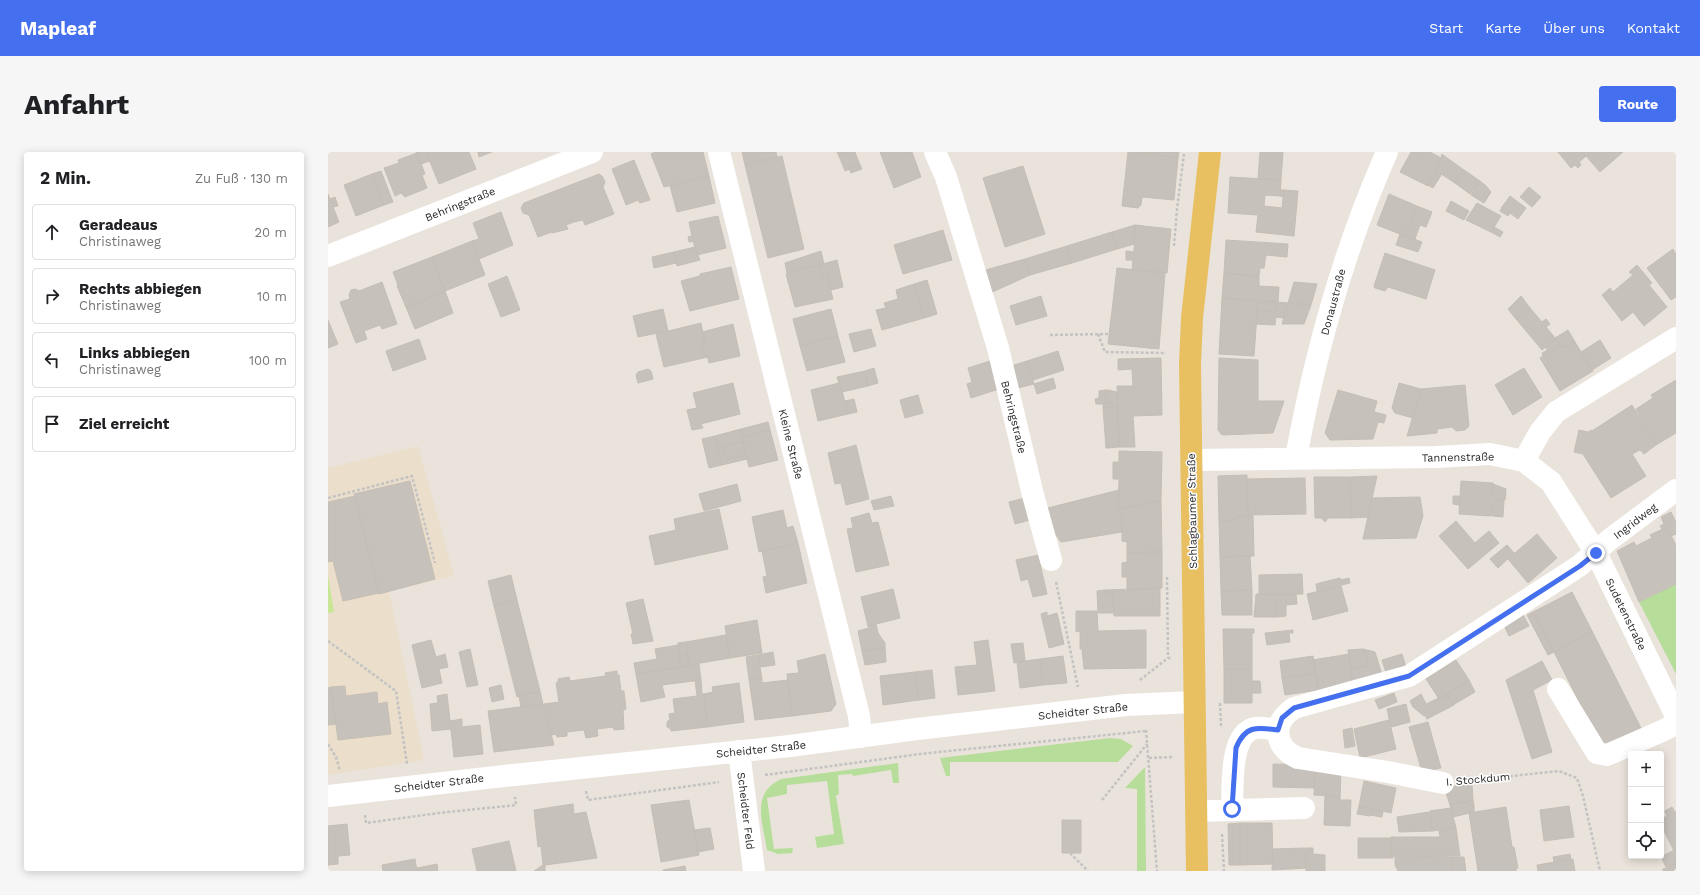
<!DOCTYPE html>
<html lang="de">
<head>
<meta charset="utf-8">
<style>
	:root { --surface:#fff; --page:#f6f6f6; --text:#202124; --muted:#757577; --line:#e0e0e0; --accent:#446fef }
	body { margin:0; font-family:"Work Sans",sans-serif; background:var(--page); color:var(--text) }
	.controls { position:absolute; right:12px; bottom:12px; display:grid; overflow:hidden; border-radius:4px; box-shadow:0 2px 10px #0003 }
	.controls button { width:36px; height:36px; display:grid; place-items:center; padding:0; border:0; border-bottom:1px solid var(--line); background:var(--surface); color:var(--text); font:20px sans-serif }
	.stop { position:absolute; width:12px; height:12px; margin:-9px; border:3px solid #446fef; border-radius:50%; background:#fff }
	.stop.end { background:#446fef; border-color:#fff; box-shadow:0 1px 4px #0008 }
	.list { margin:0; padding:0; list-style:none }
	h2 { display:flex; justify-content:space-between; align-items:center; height:52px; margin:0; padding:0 16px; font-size:17px }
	h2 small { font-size:13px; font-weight:400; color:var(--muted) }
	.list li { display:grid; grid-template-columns:26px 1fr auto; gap:12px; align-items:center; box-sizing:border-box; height:56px; margin:0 8px 8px; padding:0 8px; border:1px solid var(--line); border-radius:4px }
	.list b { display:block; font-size:15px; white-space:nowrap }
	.list p { margin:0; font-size:13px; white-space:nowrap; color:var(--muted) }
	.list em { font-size:13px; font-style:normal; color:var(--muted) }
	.icon { flex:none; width:22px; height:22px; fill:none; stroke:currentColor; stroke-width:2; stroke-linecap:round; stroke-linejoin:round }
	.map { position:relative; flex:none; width:1348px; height:719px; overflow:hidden; border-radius:4px }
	header { display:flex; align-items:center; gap:24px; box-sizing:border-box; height:56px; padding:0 20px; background:var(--accent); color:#fff }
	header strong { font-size:19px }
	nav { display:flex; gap:22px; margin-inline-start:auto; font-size:14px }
	.intro { display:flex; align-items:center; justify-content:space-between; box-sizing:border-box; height:96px; padding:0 24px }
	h1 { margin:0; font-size:28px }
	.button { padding:10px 18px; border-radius:4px; background:var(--accent); color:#fff; font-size:14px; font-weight:700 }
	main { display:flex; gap:24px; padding:0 24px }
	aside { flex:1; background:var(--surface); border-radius:4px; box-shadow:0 2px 10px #0003 }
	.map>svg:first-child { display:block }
</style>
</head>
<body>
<header>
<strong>Mapleaf</strong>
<nav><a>Start</a><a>Karte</a><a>Über uns</a><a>Kontakt</a></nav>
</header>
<div class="intro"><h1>Anfahrt</h1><a class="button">Route</a></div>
<main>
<aside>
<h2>2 Min.<small>Zu Fuß · 130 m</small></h2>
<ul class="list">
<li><svg class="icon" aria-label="ahead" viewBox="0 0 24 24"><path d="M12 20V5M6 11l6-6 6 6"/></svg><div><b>Geradeaus</b><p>Christinaweg</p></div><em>20 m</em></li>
<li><svg class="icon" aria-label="right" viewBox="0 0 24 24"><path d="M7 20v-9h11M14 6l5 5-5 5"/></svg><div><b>Rechts abbiegen</b><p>Christinaweg</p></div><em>10 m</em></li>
<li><svg class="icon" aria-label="left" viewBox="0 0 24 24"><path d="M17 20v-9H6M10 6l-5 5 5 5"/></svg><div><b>Links abbiegen</b><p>Christinaweg</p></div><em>100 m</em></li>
<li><svg class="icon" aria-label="arrive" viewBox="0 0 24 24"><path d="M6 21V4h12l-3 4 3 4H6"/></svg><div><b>Ziel erreicht</b></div></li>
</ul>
</aside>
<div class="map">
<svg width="1348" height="719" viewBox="0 0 1348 719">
	<rect width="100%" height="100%" fill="#eae3db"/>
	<path fill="#ebdfcb" d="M90 294 126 424 61 439 96 608 0 623V316Z"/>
	<path fill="#b6de9a" d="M1348 432V522L1311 450Z
		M782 586 793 587 805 594 790 610H622V624H618L612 606Z
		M570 611 571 631H565L563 618 525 624 524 622 510 623 511 642 508 644 516 692 489 696 487 685 506 682 499 629 459 633V642L439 646 446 697 465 696 464 701 450 702 439 698C435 670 422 642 453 627Z
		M817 615 818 719H809V637L797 636Z"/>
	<path fill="#c9e596" d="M0 423 6 460 0 461Z"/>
	<path fill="#c6c1ba" stroke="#c5beb5" d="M88 0H98L102 9 93 12Z
		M98 0H141L148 17 111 32Z
		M150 0H164L151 5Z
		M327 0H375L381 24 336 35 323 2Z
		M414 0H448L449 5 417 13Z
		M509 0H519L511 4Z
		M519 0H527L532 13 517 19 511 4Z
		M552 0H584L593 25 566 36Z
		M800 0 850 6 846 48 814 45 813 53 810 56 794 54Z
		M806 0H851L850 6Z
		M932 0H955L953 28 930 27Z
		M1083 0H1102L1113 6 1114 2 1115 3 1100 34 1072 20Z
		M1230 0H1263L1251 10 1253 13 1250 16 1247 13 1243 16Z
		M1263 0H1295L1272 20 1258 4Z
		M89 1 97 22 94 23 99 36 77 45 73 41 67 44 56 16 71 11 70 8Z
		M1115 3 1136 18 1127 31 1113 22 1112 25 1106 22Z
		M454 4 476 97 440 106 417 13Z
		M306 8 322 48 312 51 310 48 298 53 284 17Z
		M532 13 534 17 523 21 521 17Z
		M695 14 717 82 677 95 655 26Z
		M1136 18 1152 29 1142 42 1127 31Z
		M53 19 65 50 56 53 44 22Z
		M44 22 56 53 28 64 16 33Z
		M271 22 274 24 277 30 275 35 286 62 257 73 255 68 246 70 238 73 240 77 224 81V80L210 85 201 63 195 61 193 56 196 51Z
		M1106 22 1112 25 1105 36 1100 33Z
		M381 24 387 51 349 60 342 34Z
		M902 25 953 28 952 44 937 43 936 54 954 56 956 38 970 39 966 84 928 80 930 63 900 61Z
		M1152 29 1158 34 1163 40 1156 51 1143 43Z
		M1201 35 1213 45 1204 55 1192 45Z
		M952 38H956L955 45 952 44Z
		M0 42 2 47 7 45 10 54 5 55 11 70 0 75Z
		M1061 42 1089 54 1077 84 1049 73Z
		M1182 44 1198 56 1190 67 1174 55Z
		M1123 49 1141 59 1136 68 1118 59Z
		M1149 51 1173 64 1163 80 1138 68Z
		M1089 54 1104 60 1098 75 1092 73 1087 87 1077 84Z
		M1174 55 1182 61 1180 64 1172 59Z
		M173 60 185 93 151 107 144 89 151 87 145 71Z
		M390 64 398 96 369 103 365 89 361 90 360 85 364 84 361 70Z
		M807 73 843 77 839 121 804 118 805 108H798V99L806 100Z
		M807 73 806 92 789 97 784 80Z
		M1166 75 1175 80 1172 85 1163 80Z
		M615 78 624 108 575 122 566 93Z
		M784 80 789 97 744 111 739 94Z
		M1072 82 1094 90 1090 100 1068 93Z
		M898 88 960 92 959 105 938 103 936 116H932L931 124 896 121Z
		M144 89 157 123 117 139 104 105Z
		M739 94 744 111 702 123 697 107Z
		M367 95 372 108 349 114 346 100Z
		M1345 97 1348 102V145L1343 148 1319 116Z
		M493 99 496 112 459 121 457 111Z
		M346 100 348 111 326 116 324 105Z
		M1057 101 1107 118 1098 147 1060 135 1057 139 1047 136 1046 134Z
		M104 105 117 139 78 155 69 134 70 133 65 120Z
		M697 107 702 123 660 142 654 119Z
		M509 108 515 135 503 138 499 124 494 125 491 113Z
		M491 113 494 125 499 124 505 147 467 155 458 122Z
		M1309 113 1324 131 1321 133 1339 155 1316 174 1305 160 1294 169 1274 143 1282 136 1285 140 1305 123 1301 120Z
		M403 115 411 147 362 159 353 129 372 124V122Z
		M789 116 837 121 831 197 780 192Z
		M896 121 931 124V134L951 135 950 150 894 146Z
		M179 124 192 158 173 165 160 132Z
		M599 128 609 162 596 166 586 132Z
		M54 130 69 172 54 177 52 173 36 179 39 187 28 191 12 150 22 147 21 143 23 138 27 137 31 139Z
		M966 130 989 132 983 153 960 151Z
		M586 132 596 166 554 178 548 158 558 156 556 151 570 147 568 138Z
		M117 139 125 161 87 177 78 155Z
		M713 144 719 164 688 173 682 154Z
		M1193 144 1202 156 1188 167 1180 157Z
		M894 146 930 149 926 204 891 202Z
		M930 149 948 150 947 160 929 158Z
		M948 150 960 151 955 166 948 165 947 173 928 172 929 158 947 160Z
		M960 151 983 153 976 172H954Z
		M1202 156 1214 170 1218 167 1222 172 1218 175 1228 187 1214 198 1188 167Z
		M335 157 340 179 310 185 305 164Z
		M503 157 510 184 472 194 465 167Z
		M0 168 10 192 0 196Z
		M373 171 377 193 373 194 375 204 379 202 380 205 336 215 328 182Z
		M405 172 412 204 381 211 379 202 375 204 373 194 377 193 374 180Z
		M543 177 548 194 526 200 521 182Z
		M1240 178 1247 190 1237 195H1233L1227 186Z
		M510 184 517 210 479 219 472 194Z
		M91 187 98 207 65 219 58 199Z
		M1228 187 1232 194 1222 201 1217 195Z
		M1272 188 1283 206 1264 218 1253 200Z
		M1247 190 1265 219 1232 239 1212 206 1215 204 1214 201 1220 198 1222 201 1232 194 1237 195Z
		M730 199 736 218 705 228 699 209Z
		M833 206 834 263 805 264 807 295H791L789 234H805L804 217 790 218V207Z
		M891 206 930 208V249H956L945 281 894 283 890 278Z
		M662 209 671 237 643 246 639 232 644 230 640 216Z
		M699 209 706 232 686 237 683 214Z
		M546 216 550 231 540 234 537 219Z
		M1196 216 1214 245 1185 263 1167 233Z
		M320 217 323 219 325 227 310 231 308 223 310 220Z
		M537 219 540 234 514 240 509 225Z
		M725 226 728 236 709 242 706 232Z
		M1348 228V281L1328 293 1308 257 1325 246 1323 243Z
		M405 231 412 262 373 272 375 276 364 278 359 258 369 256 365 241Z
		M511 231H512L520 262 490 269 483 238Z
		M1071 231 1093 237 1085 266 1067 261 1064 256Z
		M1137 233 1141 274 1137 278 1128 279 1124 275 1109 277V281L1079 284 1093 237Z
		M777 238V252H768L767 247 771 246V239Z
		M777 238H780V250L784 251V255H775V252H777Z
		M780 238 789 240 790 254 784 255V251L780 250Z
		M1010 238 1049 249 1046 260 1058 263 1056 271 1050 270 1045 287 1002 288 997 281Z
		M590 243 595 261 577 266 572 248Z
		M526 247 529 260 520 262 517 249Z
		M1304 253 1328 293 1316 302 1312 298 1304 302 1318 324 1283 346 1255 302 1246 300 1251 278 1260 280 1264 278V279Z
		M790 254 791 295 780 296 781 291 780 296H778L775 255Z
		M440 270 442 278 415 285 413 277Z
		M413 277 415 290 389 296 387 284Z
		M442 278 450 308 421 315 414 285Z
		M387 284 394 313 381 316 374 287Z
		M415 290 418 303 400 307 396 305 394 295Z
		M528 293 541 347 518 353 513 331 507 332 500 301Z
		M394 295 396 305 400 307 418 303 419 307 394 313 389 296Z
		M791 299 834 300 833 348 790 358 791 327H785V310H791Z
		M919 323 920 363 925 364H907V368L891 369 890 324Z
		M1049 324 1040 365 1023 366 1022 325Z
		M986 325H1022L1023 366H1000L997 370 993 366H987Z
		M977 326 978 362 920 363 919 327Z
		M82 329 107 427 51 442 26 342Z
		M1133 329 1165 331 1163 364 1131 362Z
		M409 332 413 349 376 359 371 342Z
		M1165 332 1178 337 1177 348H1165Z
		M791 338 790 358 794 357V380L733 390 723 376 716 357Z
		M27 344 51 441 15 449 5 409 0 410V350Z
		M563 344 566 354 546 358 543 349Z
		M1125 344H1132L1131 353 1125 352Z
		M701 345 706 367 687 372 681 350Z
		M1092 345 1095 364 1088 386 1035 387 1044 346Z
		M833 348 834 400 799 401V390L794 389V357Z
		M1165 348H1176L1175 365 1164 364Z
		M391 357 400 397 327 413 321 384 348 378 346 367Z
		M455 358 459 376 465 374 470 391 431 400 424 365Z
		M1343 360 1348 370V382L1343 384 1339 375 1334 377 1332 374 1336 372 1333 365Z
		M541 361 544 371 550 370 561 413 528 420 519 377 525 376 523 366Z
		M907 364H925L926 404 892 405 891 369 907 368Z
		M1128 369 1147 391 1161 379 1171 391 1140 417 1111 384Z
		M1339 375 1348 393V432L1311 450 1289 399 1306 390 1308 394 1324 386 1322 383Z
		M1209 382 1229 406 1200 431 1180 407Z
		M470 391 479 431 438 441 435 425 439 424 434 399Z
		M1179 393 1186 401 1170 416 1162 407Z
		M834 400V436L799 438V425H794V411L799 410V401Z
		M710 403 719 442 705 445 700 427 693 429 688 408Z
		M922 404 924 438 893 439 892 405Z
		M974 422 975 442 931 443V423Z
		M183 423 189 448 166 454 160 429Z
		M1012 426 1013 428 1021 426 1022 431 989 439 988 432Z
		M1013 434 1020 459 985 468 979 442Z
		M832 436V464H786L785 443H777V438Z
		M565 437 572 466 540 474 533 445Z
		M777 438V443H785L786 461H770L769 439Z
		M924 438V463H894L893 439Z
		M1244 440 1264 479 1226 500 1205 460Z
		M928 442H949V465H926Z
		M949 442H958V464L949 465Z
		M958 442H968L969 452 958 453Z
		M315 447 325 489 305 492 303 482H305L298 451Z
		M189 448 212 539 189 545 166 454Z
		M748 459H769L770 479 818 478V516L756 517 754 497H752V479L748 480Z
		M1193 459 1201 474 1181 484 1175 471Z
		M719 460V464L729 461 736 492 721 496 713 462Z
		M1205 460 1226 500 1220 503 1199 463Z
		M429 468 434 501 402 506 397 474Z
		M548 472 550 481 557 491V496L534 499 530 479 541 476 540 474Z
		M895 477H926V481H924V517H896Z
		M965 478V481H961L962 490 939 493 937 481Z
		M1264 479 1314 578 1275 597 1226 500Z
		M398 483 402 506 361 513 358 490Z
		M103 488 108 505 117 502 120 515 111 517 114 531 94 536 84 493Z
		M660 488 667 539 630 543 627 515 649 513 646 490Z
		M358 490 360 502 351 503 350 491Z
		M695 491 697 509 686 511 683 492Z
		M350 493 353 515 308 522 306 511 329 507 327 497Z
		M557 496 558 510 537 513 534 499Z
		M142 497 150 533 139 535 131 500Z
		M1035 497 1047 500 1055 526 1025 532 1023 517 1041 514Z
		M1035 497 1041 514 1023 517 1020 498Z
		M445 500 447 513 432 515 430 503Z
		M360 502 361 513 353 515 351 503Z
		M497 502 508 552 503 559 464 564 459 522 471 521 469 509Z
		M1021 502 1025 532 990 538 985 508Z
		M1074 502 1079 518 1059 524 1054 508Z
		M430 503 434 527H421L418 505Z
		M735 504 739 531 715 533 712 507Z
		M985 504 988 521 954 526 952 509Z
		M712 507 715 533 692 536 689 510Z
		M1128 508 1141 528 1111 547 1098 527Z
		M1214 509 1224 528 1205 538 1224 600 1204 607 1178 528Z
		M371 512 373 528 334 533 337 545 313 550 308 522Z
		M896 517H924V551H896Z
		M604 518 607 546 591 548 587 520Z
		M289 519V523H291L293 539H296L298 557 295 558 296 577 286 578 285 575 269 577 270 584 258 586 256 578 239 580V584L229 585 228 582 224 583 216 552 231 550 228 531 230 530V527L241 525 242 529 278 524 277 521Z
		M587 520 591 548 555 553 552 524Z
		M988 521 990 538 957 543 954 526Z
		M421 527H434V531L460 528 464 564 427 568Z
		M367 528H373L374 542H376L379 575 343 579V577L339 575V570L342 567 341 562 347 561 345 547 369 544Z
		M1141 528 1147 540 1125 553 1119 542Z
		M924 529H932L933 541H924Z
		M411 531 416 570 379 575 376 542 385 540 384 535Z
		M173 533 176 547 164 550 161 536Z
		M17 534 18 544 49 540 50 552 59 550 63 582 10 588 3 535Z
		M3 535 8 572 0 573V536Z
		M212 539 215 552 193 555 191 544Z
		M1066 541 1069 550 1051 557 1047 548Z
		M119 542 123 577 104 579 102 552 110 551 109 544Z
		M1093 542 1098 552 1119 542 1126 553 1099 567 1097 563 1096 564 1085 555 1082 549Z
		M215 552 226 593 166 600 160 559Z
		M1078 552 1082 570 1063 575 1059 557Z
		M134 567V575L152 573 155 602 126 605 122 569Z
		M1061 568 1068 597 1032 606 1026 577Z
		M1100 570 1113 616 1094 620 1081 575Z
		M1024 576 1027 594 1017 596 1015 578Z
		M945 612 987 613 986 636 945 635Z
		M987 618H1013L1012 648 1008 644 986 643Z
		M1036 629 1068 636 1063 661 1031 654Z
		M1144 633 1145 648 1122 653 1116 635Z
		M997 643 1008 644 1011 648H1023L1022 674 996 673Z
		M361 648 371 703 333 710 323 653Z
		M1145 648 1146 653 1141 654 1140 649Z
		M1140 649 1141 654 1146 653V660L1125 665 1122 653Z
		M245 652 246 662 258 660 269 706 217 713V719H206L215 713 213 694 210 695 206 658Z
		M1031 654 1044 657 1042 664 1029 662Z
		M1241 654 1246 685 1216 689 1212 658Z
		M1178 655 1184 695H1186L1190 716 1188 717V719H1150L1141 661Z
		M1344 655 1347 660H1348V697L1346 699 1333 673V667L1339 664 1337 659Z
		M1123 656 1128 676 1104 679 1102 659Z
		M1044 657 1055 659 1054 665 1042 663Z
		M1101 660 1104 679 1071 680 1069 665Z
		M734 668H753V701H734Z
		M912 671V713H901L900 672Z
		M912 671H944L945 712 912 713Z
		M19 672 22 703 10 704V712L0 713V674Z
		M382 676 386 697 370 700 366 678Z
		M1128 676 1132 704H1065V706H1063V685H1112L1111 679Z
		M1030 686H1064L1063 706H1030Z
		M181 689 188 719H149L144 697Z
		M977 696 978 716 944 718 945 697Z
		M978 696H985V702L997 703V719H978Z
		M1348 697V712L1338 715 1333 705Z
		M1242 702 1243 707 1231 709V704Z
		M1067 704 1125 705V719H1070L1067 713Z
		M1231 704V709L1226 710 1225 705Z
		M1125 705H1136L1138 719H1125Z
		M87 707 89 719H55L54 713Z
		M1245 707 1247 719H1210L1209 713Z
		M109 712 110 719H89V716Z
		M1348 712V719H1335V717Z
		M357 714 358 719H335V718Z"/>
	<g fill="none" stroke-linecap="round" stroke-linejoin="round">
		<path stroke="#c3c3c3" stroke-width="2.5" stroke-dasharray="3 2" stroke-linecap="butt" d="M846 94 849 57 856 2
			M770 182 777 200 838 201
			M722 183 781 182
			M0 346 84 324 107 411
			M839 425 840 506
			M728 430 750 535
			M0 489 68 539 79 612
			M812 528 840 506H844
			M892 551 893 574
			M818 578 829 719
			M0 592 8 605 12 619
			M821 606 845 605
			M437 623 592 602 818 579
			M1137 629 1231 619 1249 626 1255 644 1272 719
			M258 639 260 648 391 630
			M774 648 819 592
			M37 663 38 671 111 661 188 653 187 645
			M894 682 896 719
			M742 701 760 719"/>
		<path stroke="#fff" stroke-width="22" d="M391 0 531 564 533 585
			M607 0 618 25 670 196 705 343 723 408
			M0 104 264 0
			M968 306C987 201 1016 97 1059 0
			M864 308 1108 305 1162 302 1196 309 1223 330 1268 401 1348 564
			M1196 309 1212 280 1228 260 1348 186
			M1230 537 1269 601 1279 603 1334 579 1348 572
			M411 599 426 719
			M1115 631 1060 620 970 606C946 596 943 571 966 556L1081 524 1251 414 1281 388 1348 338
			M0 644 176 624 462 594 589 577 798 553 866 550
			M904 657C905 636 901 580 928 576 935 575 943 577 950 578
			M869 659 976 656"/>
		<path stroke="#e8c062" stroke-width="22" d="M869 719 862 213 864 166 882 0"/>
	</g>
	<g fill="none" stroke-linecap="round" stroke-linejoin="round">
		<path stroke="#446fef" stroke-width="5" d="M904 657 908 596C917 573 930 575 950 578L954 566 966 556 1081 524 1252 414 1268 401"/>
	</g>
	<g text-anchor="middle" stroke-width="3" stroke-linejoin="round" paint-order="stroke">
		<g font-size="11" fill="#292929" stroke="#fff">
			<text transform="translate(132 52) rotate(-22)" y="4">Behringstraße</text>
			<text transform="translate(1005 150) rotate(-75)" y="4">Donaustraße</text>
			<text transform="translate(686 265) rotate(76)" y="4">Behringstraße</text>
			<text transform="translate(463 292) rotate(76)" y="4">Kleine Straße</text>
			<text transform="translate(1130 305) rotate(-1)" y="4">Tannenstraße</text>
			<text transform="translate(864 359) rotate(-91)" y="4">Schlagbaumer Straße</text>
			<text transform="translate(1307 369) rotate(-37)" y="4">Ingridweg</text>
			<text transform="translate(1298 462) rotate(64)" y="4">Sudetenstraße</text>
			<text transform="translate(755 559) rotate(-6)" y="4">Scheidter Straße</text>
			<text transform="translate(433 597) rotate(-6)" y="4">Scheidter Straße</text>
			<text transform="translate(1150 627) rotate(-5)" y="4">I. Stockdum</text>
			<text transform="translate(111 631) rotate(-7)" y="4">Scheidter Straße</text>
			<text transform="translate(418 659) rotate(83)" y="4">Scheidter Feld</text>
		</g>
	</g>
</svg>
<div class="controls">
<button>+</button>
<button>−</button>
<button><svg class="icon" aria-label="locate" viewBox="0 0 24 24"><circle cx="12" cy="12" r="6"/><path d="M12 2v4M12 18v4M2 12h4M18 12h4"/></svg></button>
</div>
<div class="stop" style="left:904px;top:657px"></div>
<div class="stop end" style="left:1268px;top:401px"></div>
</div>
</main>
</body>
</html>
